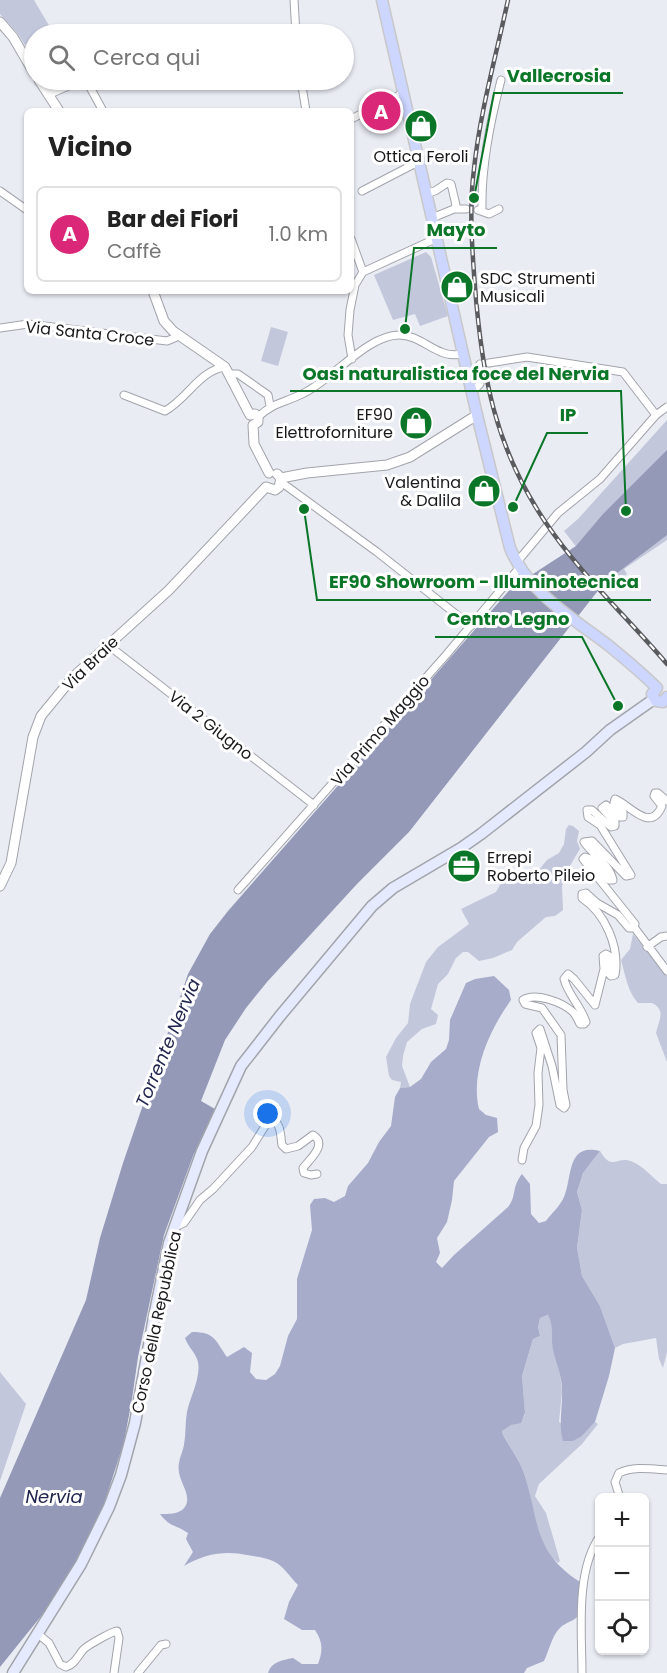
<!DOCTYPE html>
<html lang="it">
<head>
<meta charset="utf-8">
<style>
	:root { --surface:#fff; --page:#f6f6f6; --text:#222; --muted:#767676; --line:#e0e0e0; --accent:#db2777 }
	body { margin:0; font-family:Poppins,sans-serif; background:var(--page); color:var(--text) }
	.controls { position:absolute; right:18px; bottom:18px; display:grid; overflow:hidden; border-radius:9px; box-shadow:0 2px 4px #0004 }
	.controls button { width:54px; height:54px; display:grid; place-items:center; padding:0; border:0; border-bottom:2px solid var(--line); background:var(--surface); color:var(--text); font:30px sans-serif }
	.you { position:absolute; left:268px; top:1114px; width:21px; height:21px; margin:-15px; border:4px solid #fff; border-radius:50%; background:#1a73e8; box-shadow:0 0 0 9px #1a73e833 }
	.badge { display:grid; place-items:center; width:39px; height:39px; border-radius:50%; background:var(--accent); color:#fff; font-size:20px; font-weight:700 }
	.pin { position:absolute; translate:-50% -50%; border:3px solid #fff; box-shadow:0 2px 6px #0006 }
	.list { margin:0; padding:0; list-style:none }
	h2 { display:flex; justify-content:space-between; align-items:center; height:78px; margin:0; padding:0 24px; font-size:26px }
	h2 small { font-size:20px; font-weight:400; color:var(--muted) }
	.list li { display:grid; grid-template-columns:39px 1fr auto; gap:18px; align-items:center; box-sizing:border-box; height:96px; margin:0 12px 12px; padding:0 12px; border:2px solid var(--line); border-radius:9px }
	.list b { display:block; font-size:22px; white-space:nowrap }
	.list p { margin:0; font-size:20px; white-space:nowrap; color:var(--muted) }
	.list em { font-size:20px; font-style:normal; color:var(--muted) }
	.icon { flex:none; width:33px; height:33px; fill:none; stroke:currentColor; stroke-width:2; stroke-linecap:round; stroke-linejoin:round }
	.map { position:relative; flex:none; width:667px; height:1673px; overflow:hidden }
	.search { position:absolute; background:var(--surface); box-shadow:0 2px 4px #0004; left:24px; top:24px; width:330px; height:66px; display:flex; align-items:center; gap:15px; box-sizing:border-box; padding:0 21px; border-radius:33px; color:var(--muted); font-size:22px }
	.panel { position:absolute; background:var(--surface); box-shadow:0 2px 4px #0004; left:24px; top:108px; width:330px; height:186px; border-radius:9px }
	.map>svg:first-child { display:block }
</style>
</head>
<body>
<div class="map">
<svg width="667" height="1673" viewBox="0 0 667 1673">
	<rect width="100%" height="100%" fill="#eaecf4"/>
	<path fill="#c3c7db" d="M0 0H34L54 34H34V59L18 34 0 14Z
		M426 252 431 257 448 316 420 326 415 314 393 320 374 275Z
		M271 327 288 332 278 366 261 361Z
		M667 420V540L624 569 627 574 609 589 564 531 578 519Z
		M569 825 573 826 579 831 577 841 580 849 568 869 562 886 563 910 555 916 546 917 517 942 512 950 493 958 479 961 468 952H463L456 958 448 974 438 984 431 1009 438 1015 436 1024 422 1029 407 1042 403 1056 402 1066 410 1087 400 1088 401 1082 392 1080 389 1076 386 1057 396 1038 408 1023 410 1004 426 962 438 947 469 924 461 909 496 892 501 883 511 873 529 875 537 872 547 860 559 853 564 844 566 829Z
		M633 934 667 976V1062L656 1033C658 1022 667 1010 652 1003H638C628 993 625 974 621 960L630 949Z
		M600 1151C613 1173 617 1154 633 1162 644 1167 651 1176 661 1184H667V1352L663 1368 659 1359 656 1338 623 1344 615 1348 600 1306 582 1276 577 1248 582 1210 577 1192 583 1173Z
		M549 1315 552 1325V1344L560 1373 562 1392 559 1422 582 1436 595 1422 598 1424 582 1444 539 1484 535 1496 546 1513 560 1561 558 1563C532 1541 534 1498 522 1468 517 1457 509 1446 503 1435L502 1431 511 1425 521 1422 525 1414 522 1376 533 1339 540 1336 538 1327 540 1318Z
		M0 1372 26 1404 0 1481Z"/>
	<path fill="#a6acc9" d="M494 976 509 990 511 1000C490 1029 470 1072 479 1109L486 1115 497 1118 498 1132 489 1137 454 1181 452 1200 447 1222 437 1238 440 1253 436 1262 442 1268 454 1255 508 1207C517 1196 511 1188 522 1174L530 1184 531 1214 539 1223 546 1221C551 1214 559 1207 563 1199 573 1180 565 1142 600 1151L583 1173 577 1192 582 1210 577 1248 582 1276 600 1306 615 1348 609 1376 595 1422 582 1436 573 1441H563C558 1423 563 1408 562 1389 562 1373 553 1357 552 1343 552 1332 553 1325 548 1315L540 1318 538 1327 540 1336 533 1339 522 1376 525 1413 521 1423 511 1425 502 1431 503 1435C509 1446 517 1457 522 1468 540 1516 530 1550 580 1582L577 1617C572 1622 564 1623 560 1628 552 1635 549 1651 544 1661L527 1668 524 1673H268C271 1662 282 1660 293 1658L302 1664H318C323 1651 323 1642 315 1630H302L284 1619 289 1602 298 1585C290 1577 284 1567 275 1562 266 1557 257 1557 247 1555 226 1550 203 1554 184 1566L193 1552 186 1539 188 1533C175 1524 171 1528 160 1514 169 1514 184 1515 187 1502 189 1489 176 1479 179 1463 180 1456 183 1451 184 1445 186 1434 185 1423 187 1412 190 1397 201 1378 198 1362 196 1353 188 1347 185 1338L192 1332C215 1332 215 1340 227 1357L244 1347 252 1353 250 1372 256 1379 266 1380 275 1374 280 1366 288 1336 297 1319V1279L312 1230 310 1205 314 1199 325 1198 334 1202 345 1196 348 1186 368 1163 379 1142 391 1126 395 1097 400 1088 410 1087 421 1079 431 1062 446 1049 449 1040 450 1020 466 983 475 979Z"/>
	<path fill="#9399b6" d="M667 450V535L604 583 409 832 357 884 267 982 246 1008 225 1040 201 1101 215 1109 193 1156 164 1235 138 1357 132 1399 124 1442 104 1504 80 1557 42 1615 0 1667V1498L86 1300 100 1238 123 1163 188 974 210 934 228 911 520 578 533 574 576 546 603 514Z"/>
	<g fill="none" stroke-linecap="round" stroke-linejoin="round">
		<g stroke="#a2a4ab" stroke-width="9">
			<path id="minor" d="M294 0 296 34
				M86 80 103 111
				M301 80 306 111
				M48 95 82 80
				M351 119 404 93
				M0 191 27 210
				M362 191 420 161
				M427 193 435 191 447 183 451 184 456 205 454 209 432 218
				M454 209H466
				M478 210 489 214 499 209
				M482 211C481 167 490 123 501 80
				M351 239 363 272
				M0 328 28 324 167 341 179 336
				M352 359 348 335 350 310 355 285 363 272 437 238
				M489 363 527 357 623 372 656 415
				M230 374H238L268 395 270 406
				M472 392 480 384 478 368 480 364
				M124 395 165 411C187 399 200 370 225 367
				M258 417C274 402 284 403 302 394 331 381 367 335 399 335 416 335 426 346 441 352 447 355 456 355 463 354
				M281 482 377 552 471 626
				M517 562 558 513 600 479 656 415 667 407
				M108 645 314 805
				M238 890 446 655 520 567
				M634 927 667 971
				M647 947 661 937 667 936
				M595 1005 604 969 603 956 606 954 609 956V974L611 976 615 975C620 947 605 913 582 898V894L586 893 597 903 618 915 629 928H633L635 924 583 859 585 857 591 859 609 880H613C609 863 592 854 584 842L592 841 626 876 631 875 600 825 588 817 587 810H592L611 827 615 826V822L602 808 606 805 620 817H623V812L614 803 615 799C629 804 650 834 662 806L654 796 655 793H658L667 801
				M522 1160 524 1148 536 1126 539 1105 538 1073 541 1048 536 1033 540 1029 552 1066 560 1105 564 1108 566 1105 563 1090 561 1035 542 1008 525 1004 523 1000C535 992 562 1002 573 1012 576 1015 578 1020 580 1024H584L586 1022C581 1006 568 995 564 979L568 974 574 979 595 1005
				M175 1227 184 1223 200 1200 213 1189 252 1147 270 1118C282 1123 280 1135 282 1145L286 1149 298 1146 313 1135C328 1144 310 1159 303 1168L304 1173 311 1175 317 1174
				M620 1498 615 1482 619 1473C633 1466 652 1469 667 1470
				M38 1634 49 1643 60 1664 66 1667C75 1664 77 1657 83 1650 86 1646 113 1631 117 1631L119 1638 114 1673
				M138 1673 161 1645 166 1644
				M582 1673C582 1633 575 1571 600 1536"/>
		</g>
		<g stroke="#a2a4ab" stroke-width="11">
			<path id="tertiary" d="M0 22 13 37 34 73
				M39 80 59 111
				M153 291 164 321 173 331 225 367 250 415
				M250 415 255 414 258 417V422L253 425 254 444 269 473
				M281 478 307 473 387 465 410 457 477 415
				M266 487 275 490 279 487 281 478 277 474
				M0 886 11 863 33 737 41 716 73 677 169 590 266 487"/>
		</g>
		<g stroke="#a2a4ab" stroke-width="13">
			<path id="secondary" d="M13 1673 81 1564 109 1507 121 1475 135 1423 154 1317 169 1243 202 1151 241 1066 280 1016 372 906 393 888 461 848 481 834 586 752 610 730 654 699"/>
		</g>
		<g stroke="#c8c8c9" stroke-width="13">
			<path id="primary" d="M382 0 477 415 510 548C528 592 571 617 608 645 625 659 641 672 657 688
				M657 688 652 694 656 701 663 702 667 697"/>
		</g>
		<use href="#minor" stroke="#fff" stroke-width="7"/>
		<use href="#tertiary" stroke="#fff" stroke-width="9"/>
		<use href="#secondary" stroke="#e6eaff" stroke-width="10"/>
		<use href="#primary" stroke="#cdd6ff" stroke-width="10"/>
		<g stroke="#5a5b5f" stroke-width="4.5">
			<path id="rail" d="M508 0C496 56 480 112 474 169 469 208 472 248 475 287 482 376 495 448 546 523 581 575 627 617 667 664"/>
		</g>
		<use href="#rail" stroke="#fff" stroke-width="2" stroke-dasharray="7" stroke-linecap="butt"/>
	</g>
	<defs>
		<g id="shop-disc" transform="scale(1.725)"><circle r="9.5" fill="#0b7628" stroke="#fff"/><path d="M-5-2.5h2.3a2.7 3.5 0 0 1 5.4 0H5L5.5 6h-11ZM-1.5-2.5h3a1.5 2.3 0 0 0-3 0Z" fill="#fff"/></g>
		<g id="office-disc" transform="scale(1.725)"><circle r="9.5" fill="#0b7628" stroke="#fff"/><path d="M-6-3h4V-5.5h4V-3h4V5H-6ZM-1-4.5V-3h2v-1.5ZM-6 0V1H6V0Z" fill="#fff"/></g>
	</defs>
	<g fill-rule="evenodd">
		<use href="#shop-disc" x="421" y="126"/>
		<use href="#shop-disc" x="457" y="287"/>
		<use href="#shop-disc" x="416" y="423"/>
		<use href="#shop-disc" x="484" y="491"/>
		<use href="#office-disc" x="464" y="866"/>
	</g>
	<g text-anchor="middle" stroke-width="6" stroke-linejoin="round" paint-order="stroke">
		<g font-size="16" fill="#19191c" stroke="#fff" text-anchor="start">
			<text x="421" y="162" text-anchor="middle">Ottica Feroli</text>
			<text x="480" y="284">SDC Strumenti<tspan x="480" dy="18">Musicali</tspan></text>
			<text x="393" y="420" text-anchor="end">EF90<tspan x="393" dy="18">Elettroforniture</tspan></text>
			<text x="461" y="488" text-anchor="end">Valentina<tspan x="461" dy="18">&amp; Dalila</tspan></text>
			<text x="487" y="863">Errepi<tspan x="487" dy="18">Roberto Pileio</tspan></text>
		</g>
		<g font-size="16" fill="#19191c" stroke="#fff">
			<text transform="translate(90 333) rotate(6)" y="6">Via Santa Croce</text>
			<text transform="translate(90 663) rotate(-44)" y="6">Via Braie</text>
			<text transform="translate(211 725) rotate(38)" y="6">Via 2 Giugno</text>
			<text transform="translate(380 730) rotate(-49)" y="6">Via Primo Maggio</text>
			<text transform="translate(156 1322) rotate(-78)" y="6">Corso della Repubblica</text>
		</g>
		<g font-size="18" font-style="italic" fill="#21264e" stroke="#fff">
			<text transform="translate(168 1043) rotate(-67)" y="6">Torrente Nervia</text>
			<text x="54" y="1503">Nervia</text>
		</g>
	</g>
	<path fill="none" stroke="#0b7628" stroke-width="2" d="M474 198L494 93H623M405 329L414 248H497M626 511L621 391H290M513 507L547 433H588M304 509L317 600H651M618 706L582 637H435"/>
	<g fill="#0b7628" stroke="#fff" stroke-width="2">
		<circle cx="474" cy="198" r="6"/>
		<circle cx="405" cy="329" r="6"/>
		<circle cx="626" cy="511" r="6"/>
		<circle cx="513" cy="507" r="6"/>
		<circle cx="304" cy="509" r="6"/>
		<circle cx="618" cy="706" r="6"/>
	</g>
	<g font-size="18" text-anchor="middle" font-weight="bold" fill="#0b7628" stroke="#fff" stroke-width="6" stroke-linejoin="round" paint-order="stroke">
		<text x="559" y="82">Vallecrosia</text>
		<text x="456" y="236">Mayto</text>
		<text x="456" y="380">Oasi naturalistica foce del Nervia</text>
		<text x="568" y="421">IP</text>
		<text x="484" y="588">EF90 Showroom - Illuminotecnica</text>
		<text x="508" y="625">Centro Legno</text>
	</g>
</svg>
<div class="controls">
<button>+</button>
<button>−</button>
<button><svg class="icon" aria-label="locate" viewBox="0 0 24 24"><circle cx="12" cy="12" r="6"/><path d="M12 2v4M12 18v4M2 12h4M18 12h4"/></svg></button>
</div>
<div class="you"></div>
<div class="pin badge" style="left:381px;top:111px">A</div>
<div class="search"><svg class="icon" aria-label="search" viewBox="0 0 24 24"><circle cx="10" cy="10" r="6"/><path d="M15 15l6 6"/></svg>Cerca qui</div>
<section class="panel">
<h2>Vicino<small></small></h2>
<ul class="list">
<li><span class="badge">A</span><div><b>Bar dei Fiori</b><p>Caffè</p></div><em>1.0 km</em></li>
</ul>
</section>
</div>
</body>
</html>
